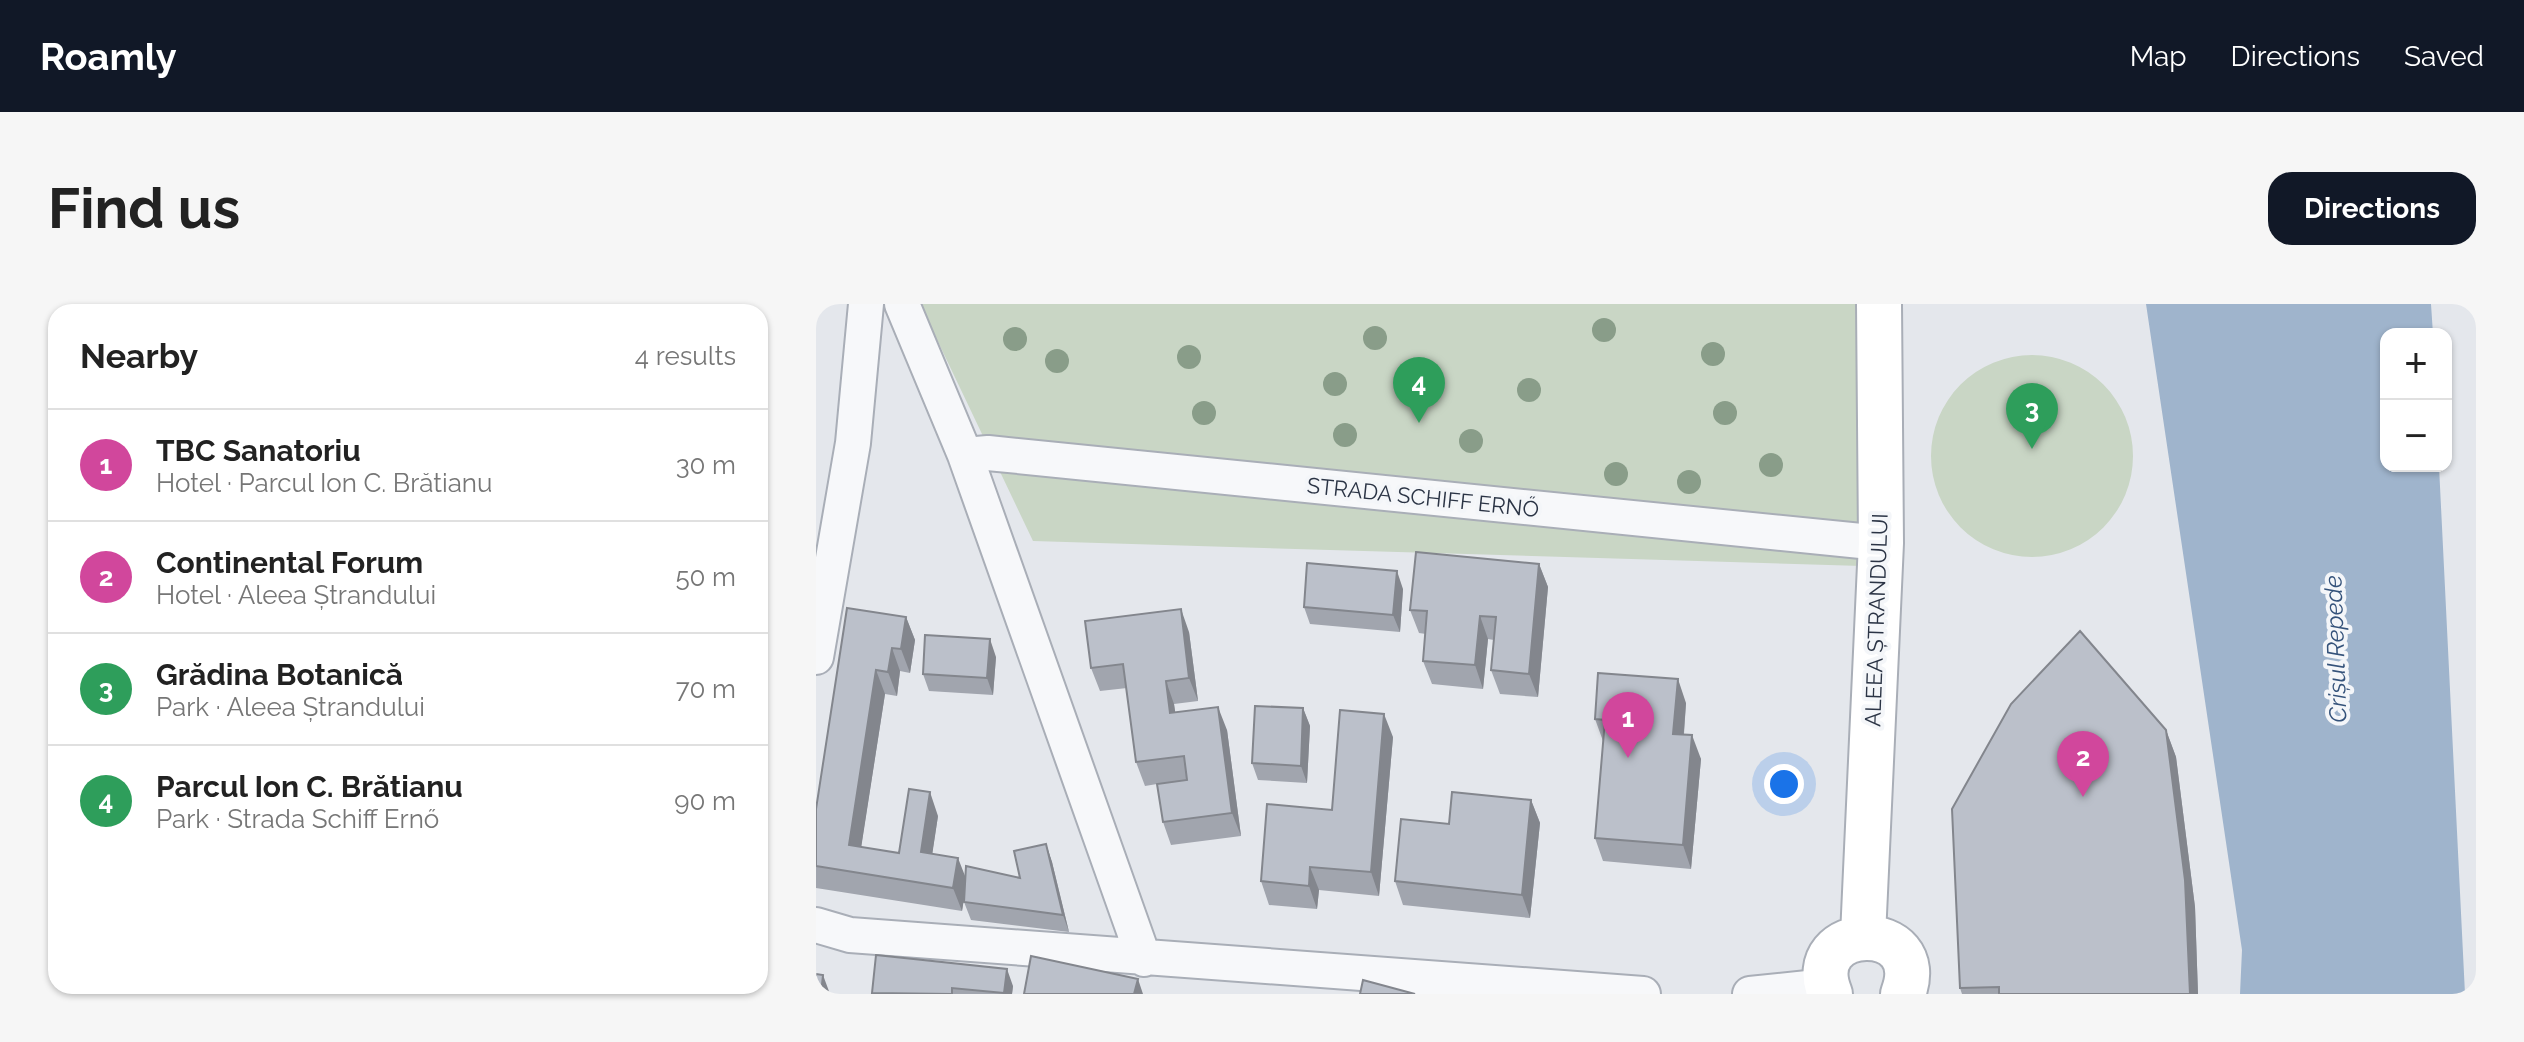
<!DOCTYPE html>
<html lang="en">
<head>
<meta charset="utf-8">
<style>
	:root { --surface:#fff; --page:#f6f6f6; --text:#222; --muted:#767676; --line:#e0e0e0; --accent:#111827 }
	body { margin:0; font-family:Raleway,sans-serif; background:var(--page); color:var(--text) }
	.controls { position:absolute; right:24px; top:24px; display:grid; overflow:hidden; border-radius:16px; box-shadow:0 2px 6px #0004 }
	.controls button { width:72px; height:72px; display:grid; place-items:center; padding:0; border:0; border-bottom:2px solid var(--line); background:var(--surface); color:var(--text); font:40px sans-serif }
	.you { position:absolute; left:968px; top:480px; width:28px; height:28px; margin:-20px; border:6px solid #fff; border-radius:50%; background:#1a73e8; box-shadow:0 0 0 12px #1a73e833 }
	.badge { display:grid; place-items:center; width:52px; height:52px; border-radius:50%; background:var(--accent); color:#fff; font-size:26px; font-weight:700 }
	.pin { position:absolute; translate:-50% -66px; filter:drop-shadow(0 2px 4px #0008) }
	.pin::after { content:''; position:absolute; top:42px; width:28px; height:24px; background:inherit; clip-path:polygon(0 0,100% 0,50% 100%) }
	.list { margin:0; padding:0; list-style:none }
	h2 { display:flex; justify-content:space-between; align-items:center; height:104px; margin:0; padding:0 32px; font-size:34px }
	h2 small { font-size:26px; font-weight:400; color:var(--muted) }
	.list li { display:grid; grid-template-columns:52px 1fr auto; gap:24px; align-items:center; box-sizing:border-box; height:112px; padding:0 32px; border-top:2px solid var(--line) }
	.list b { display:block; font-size:30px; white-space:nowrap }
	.list p { margin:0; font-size:26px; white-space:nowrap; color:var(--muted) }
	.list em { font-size:26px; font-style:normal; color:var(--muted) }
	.map { position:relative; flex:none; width:1660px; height:690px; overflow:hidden; border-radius:24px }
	header { display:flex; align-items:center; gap:48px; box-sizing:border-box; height:112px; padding:0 40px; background:var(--accent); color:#fff }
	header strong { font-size:38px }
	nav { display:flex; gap:44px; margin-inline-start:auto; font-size:28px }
	.intro { display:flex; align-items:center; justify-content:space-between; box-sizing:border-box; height:192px; padding:0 48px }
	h1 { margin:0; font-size:56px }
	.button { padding:20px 36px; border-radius:24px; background:var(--accent); color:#fff; font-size:28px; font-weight:700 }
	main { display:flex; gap:48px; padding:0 48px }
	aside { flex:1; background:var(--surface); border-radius:24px; box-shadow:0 2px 6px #0004 }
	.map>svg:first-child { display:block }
</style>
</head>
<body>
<header>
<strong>Roamly</strong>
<nav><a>Map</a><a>Directions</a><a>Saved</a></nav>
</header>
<div class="intro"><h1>Find us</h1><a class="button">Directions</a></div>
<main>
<aside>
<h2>Nearby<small>4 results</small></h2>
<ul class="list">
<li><span class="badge" style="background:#d1479c">1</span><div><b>TBC Sanatoriu</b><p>Hotel · Parcul Ion C. Brătianu</p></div><em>30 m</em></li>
<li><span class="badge" style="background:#d1479c">2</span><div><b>Continental Forum</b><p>Hotel · Aleea Ștrandului</p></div><em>50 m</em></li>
<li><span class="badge" style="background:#2e9e5b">3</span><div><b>Grădina Botanică</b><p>Park · Aleea Ștrandului</p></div><em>70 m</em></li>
<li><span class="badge" style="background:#2e9e5b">4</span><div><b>Parcul Ion C. Brătianu</b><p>Park · Strada Schiff Ernő</p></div><em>90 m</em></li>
</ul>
</aside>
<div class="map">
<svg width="1660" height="690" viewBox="0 0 1660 690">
	<rect width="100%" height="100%" fill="#e4e7ec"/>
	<path fill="#c9d6c5" d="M104 0H1047L1046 262 217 237Z
		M1115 152a101 101 0 1 1 202 0a101 101 0 1 1-202 0Z"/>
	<path fill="#9fb4cc" d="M1330 0H1615L1617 30H1570V162H1623L1649 690H1424L1426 646Z"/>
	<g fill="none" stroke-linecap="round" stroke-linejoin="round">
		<g stroke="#a9aeb7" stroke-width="38">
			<path id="street" d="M86 0 149 151 328 655
				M149 151 172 149 1065 239
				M0 353 37 139 50 0
				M0 621 34 631 827 690
				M934 690 1011 682"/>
		</g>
		<g stroke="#a9aeb7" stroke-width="48">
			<path id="secondary" d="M1047 632 1065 239 1063 0
				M1014 690C984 617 1116 614 1087 690"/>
		</g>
		<use href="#street" stroke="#f7f8fa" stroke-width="34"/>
		<use href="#secondary" stroke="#fff" stroke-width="44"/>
	</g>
	<g fill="#899d89">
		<circle cx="788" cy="26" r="12"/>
		<circle cx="559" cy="34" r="12"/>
		<circle cx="199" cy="35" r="12"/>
		<circle cx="897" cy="50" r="12"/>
		<circle cx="373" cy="53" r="12"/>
		<circle cx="241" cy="57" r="12"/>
		<circle cx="519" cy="80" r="12"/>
		<circle cx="713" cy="86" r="12"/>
		<circle cx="388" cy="109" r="12"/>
		<circle cx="909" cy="109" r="12"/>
		<circle cx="529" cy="131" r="12"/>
		<circle cx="655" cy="137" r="12"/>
		<circle cx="955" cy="161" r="12"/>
		<circle cx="800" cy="170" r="12"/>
		<circle cx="873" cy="178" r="12"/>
	</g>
	<path fill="#a1a5ae" d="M723 260 732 283 722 393 684 390 675 366 678 336 672 335 667 385 616 380 607 357 610 330 603 329 594 306Z
		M587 285 584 328 494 320 488 303Z
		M31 304 90 313 99 336 94 369 84 367 81 392 69 390 45 543 83 549 122 512 116 550 150 575 204 574 230 540 236 558 253 628 155 616 148 598 149 588 146 607 0 584V505Z
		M373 328 382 397 358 400 359 408 411 426 425 532 355 541 347 518 341 480 329 482 320 458 311 384 284 387 275 364Z
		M180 353 177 391 113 387 107 370Z
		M870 399 868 430 885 455 875 565 787 557 779 534 787 437 779 415Z
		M487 404 494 422 491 479 442 476 436 459Z
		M1350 426 1360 453 1379 603 1382 690H1146L1144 684Z
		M577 433 563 592 503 586 501 605 453 601 445 577 516 506Z
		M715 496 724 519 714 614 587 601 579 577 633 520Z
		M60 651 197 682 196 690H57Z"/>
	<path fill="#83868d" d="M723 260 732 283 722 393 713 370Z
		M581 267 587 285 584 328 577 311Z
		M365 305 373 328 382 397 373 374Z
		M664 312 672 335 667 385 659 361Z
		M90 313 99 336 94 369 85 345Z
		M174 335 180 353 177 391 171 374Z
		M76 344 84 367 81 392 72 368Z
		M60 366 69 390 42 564 33 541Z
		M862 375 870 399 866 453 857 430Z
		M350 377 358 400 363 433 354 409Z
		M402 403 411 426 425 532 416 509Z
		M487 404 494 422 491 479 485 462Z
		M568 410 577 433 563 592 555 568Z
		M1350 426 1360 453 1379 603 1382 690H1374Z
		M876 431 885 455 875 565 867 541Z
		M114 488 122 512 113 572 105 548Z
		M715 496 724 519 714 614 706 591Z
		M230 540 236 558 253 628 247 611Z
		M142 554 151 577 146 607 137 584Z
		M494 563 503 586 501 605 493 582Z
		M191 665 197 682 196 690H189L188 689Z
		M7 671 14 690H5Z
		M322 675 327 690H318Z"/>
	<path fill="#bbc0ca" stroke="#83868d" stroke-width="2" d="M600 248 723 260 713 370 675 366 680 313 664 312 659 361 607 357 611 307 594 306Z
		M491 259 581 267 577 311 488 303Z
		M31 304 90 313 85 345 76 344 72 368 60 366 33 541 83 549 93 485 114 488 105 548 142 554 137 584 0 562V505Z
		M365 305 373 374 350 377 354 409 402 403 416 509 347 518 341 480 371 476 368 452 320 458 307 360 275 364 269 317Z
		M1264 327 1350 426 1369 576 1374 690H1183V683L1144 684 1136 505 1195 400Z
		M109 331 174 335 171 374 107 370Z
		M782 369 862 375 857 430 876 431 867 541 779 534 789 416 779 415Z
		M439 402 487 404 485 462 436 459Z
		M524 406 568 410 555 568 494 563 493 582 445 577 451 500 516 506Z
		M636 488 715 496 706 591 579 577 585 515 633 520Z
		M230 540 247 611 148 598 150 562 204 574 198 547Z
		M60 651 191 665 188 689 136 684V690L56 689Z
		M215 652 322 675 318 690H208Z
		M0 670 7 671 5 690H0Z
		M547 676 599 690H544Z"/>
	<g text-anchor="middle" stroke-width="8" stroke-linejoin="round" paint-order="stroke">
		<g font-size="22" fill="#2b3445" stroke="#f4f6f9">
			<text transform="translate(607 193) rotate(6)" y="8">STRADA SCHIFF ERNŐ</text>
			<text transform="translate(1060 316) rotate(-88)" y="8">ALEEA ȘTRANDULUI</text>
		</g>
		<g font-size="24" font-style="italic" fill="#34527a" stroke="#f4f6f9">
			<text transform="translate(1520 345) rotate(-92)" y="8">Crișul Repede</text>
		</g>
	</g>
</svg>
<div class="controls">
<button>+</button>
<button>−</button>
</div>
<div class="you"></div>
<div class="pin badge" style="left:812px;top:454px;background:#d1479c">1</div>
<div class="pin badge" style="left:1267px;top:493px;background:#d1479c">2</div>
<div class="pin badge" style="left:1216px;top:145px;background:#2e9e5b">3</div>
<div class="pin badge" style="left:603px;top:119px;background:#2e9e5b">4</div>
</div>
</main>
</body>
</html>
